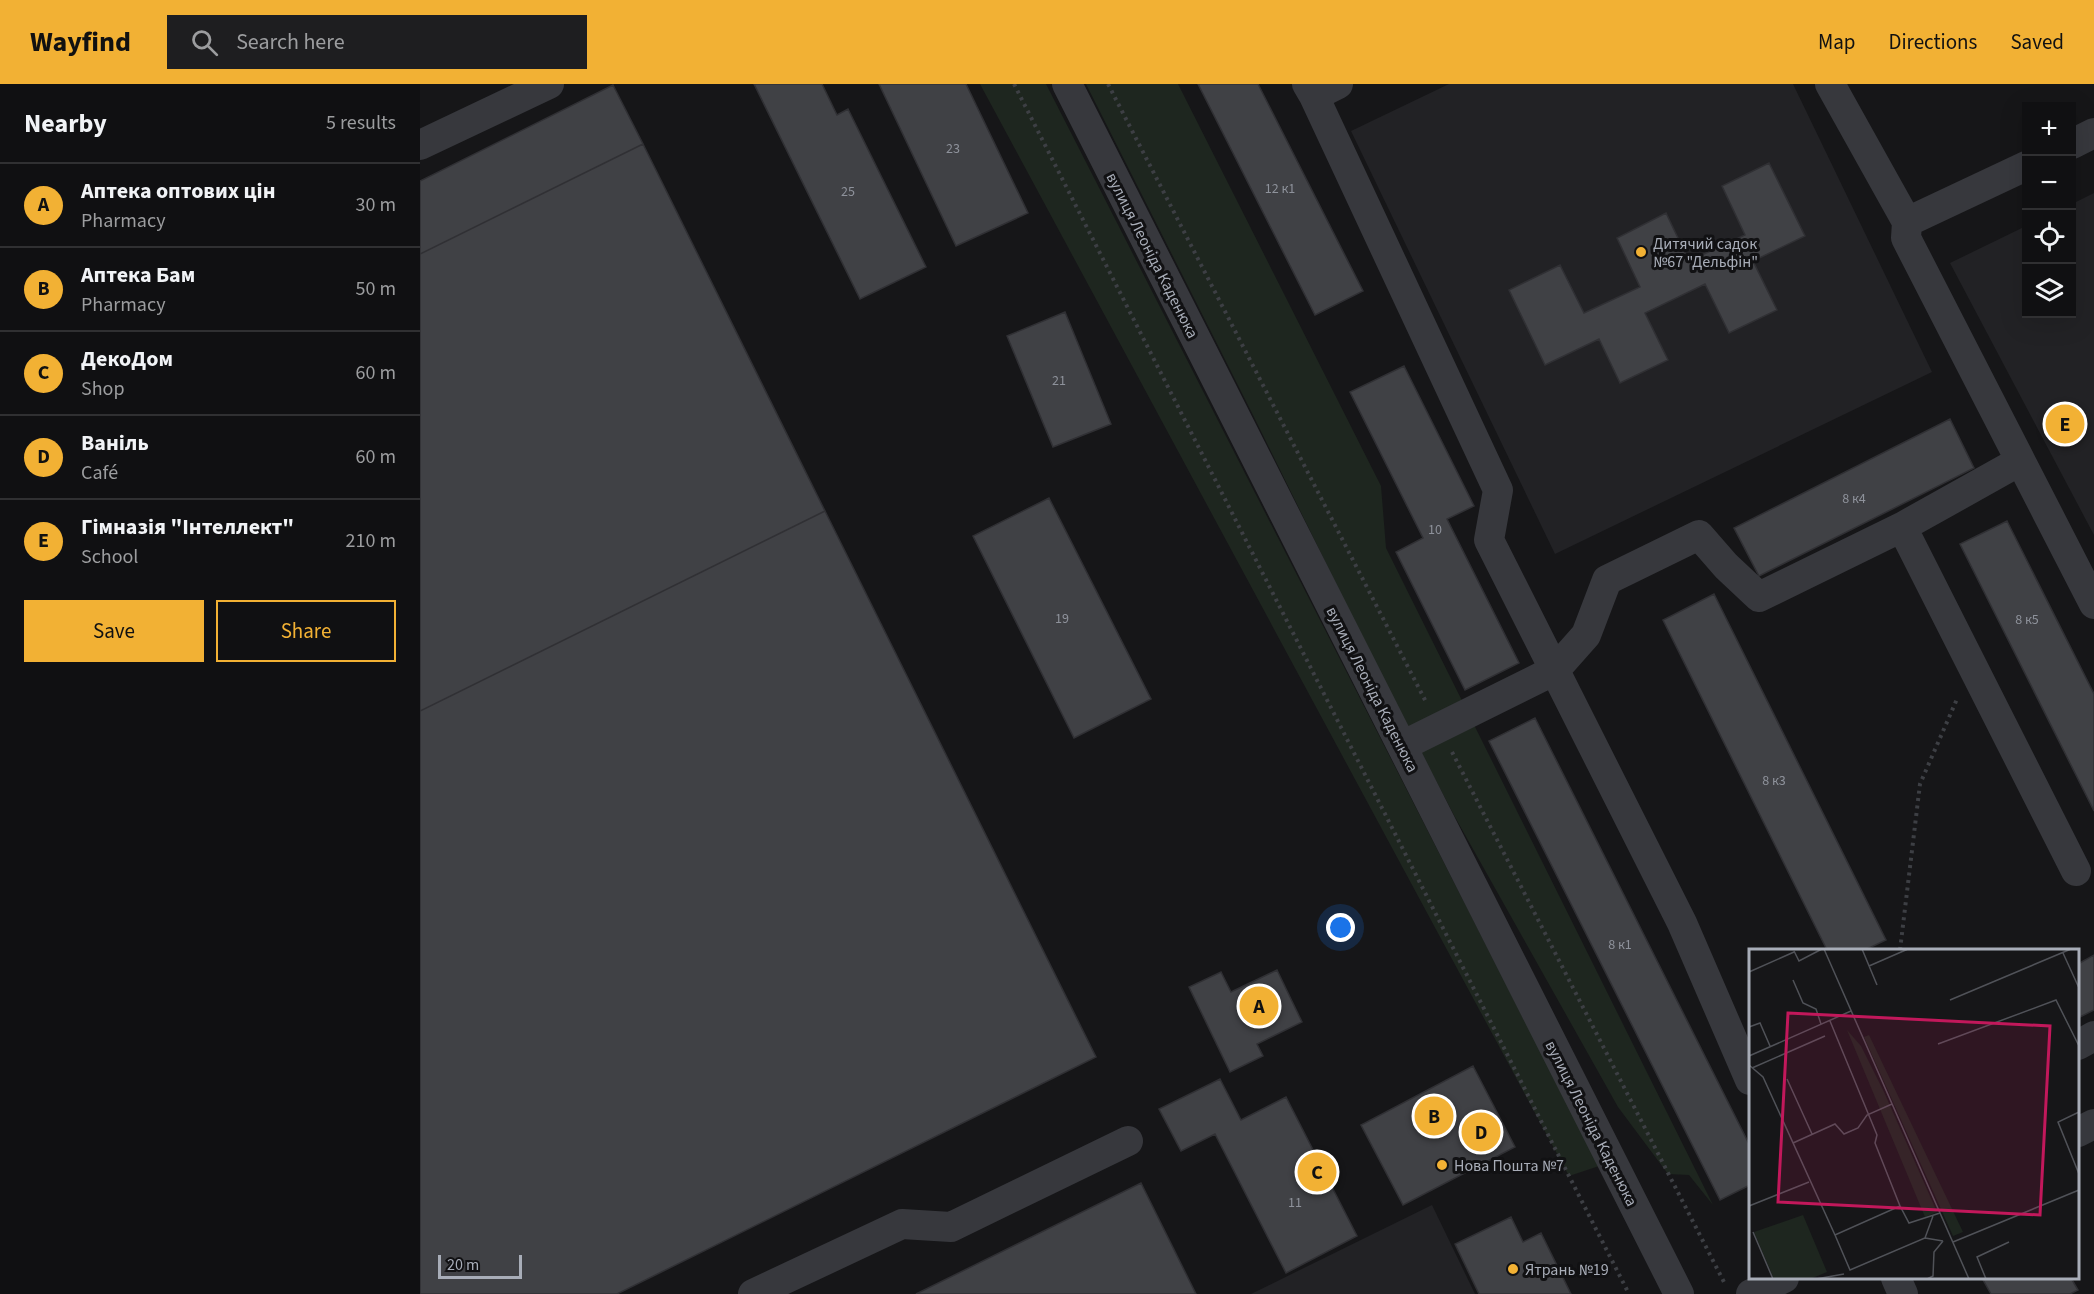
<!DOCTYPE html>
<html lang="en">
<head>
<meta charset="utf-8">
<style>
	:root { --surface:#101012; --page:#1e1e20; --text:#f1f3f6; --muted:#9c9d9f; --line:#303032; --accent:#f2b134 }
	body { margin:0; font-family:"Source Sans 3",sans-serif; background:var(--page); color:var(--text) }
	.controls { position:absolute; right:18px; top:18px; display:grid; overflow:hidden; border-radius:0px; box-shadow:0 6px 24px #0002 }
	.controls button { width:54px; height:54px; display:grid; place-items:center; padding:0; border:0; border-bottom:2px solid var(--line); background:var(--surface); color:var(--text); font:30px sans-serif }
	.scale { position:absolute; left:18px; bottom:15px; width:84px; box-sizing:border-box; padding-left:6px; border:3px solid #a8adb8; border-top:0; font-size:16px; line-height:21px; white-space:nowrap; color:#a8adb8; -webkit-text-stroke:4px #111113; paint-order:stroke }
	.you { position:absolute; left:921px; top:844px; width:21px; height:21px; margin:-15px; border:4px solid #fff; border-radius:50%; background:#1a73e8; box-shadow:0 0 0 9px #1a73e833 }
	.badge { display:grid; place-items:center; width:39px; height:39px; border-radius:50%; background:var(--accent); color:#111; font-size:20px; font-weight:700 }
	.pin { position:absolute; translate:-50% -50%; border:3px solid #fff; box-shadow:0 2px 6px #0006 }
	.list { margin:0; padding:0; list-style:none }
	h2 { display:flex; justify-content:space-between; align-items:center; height:78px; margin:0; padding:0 24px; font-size:26px }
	h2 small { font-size:20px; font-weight:400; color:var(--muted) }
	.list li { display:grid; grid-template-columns:39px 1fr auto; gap:18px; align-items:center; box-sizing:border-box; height:84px; padding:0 24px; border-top:2px solid var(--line) }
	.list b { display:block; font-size:22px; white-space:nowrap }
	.list p { margin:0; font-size:20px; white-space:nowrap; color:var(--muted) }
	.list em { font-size:20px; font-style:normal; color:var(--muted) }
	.actions { display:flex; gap:12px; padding:18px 24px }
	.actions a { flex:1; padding:14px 0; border:2px solid var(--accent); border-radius:0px; text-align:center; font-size:21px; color:var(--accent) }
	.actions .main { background:var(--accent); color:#111 }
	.icon { flex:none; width:33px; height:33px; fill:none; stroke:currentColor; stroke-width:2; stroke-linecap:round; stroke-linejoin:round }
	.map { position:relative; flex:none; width:1674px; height:1210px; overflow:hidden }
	header { display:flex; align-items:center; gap:36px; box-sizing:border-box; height:84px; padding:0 30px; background:var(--accent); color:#111 }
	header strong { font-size:28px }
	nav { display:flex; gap:33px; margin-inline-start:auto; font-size:21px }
	.search { width:420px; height:54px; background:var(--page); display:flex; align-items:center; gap:15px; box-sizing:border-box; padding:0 21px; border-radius:0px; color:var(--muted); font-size:22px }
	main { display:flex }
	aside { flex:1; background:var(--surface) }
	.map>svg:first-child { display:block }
</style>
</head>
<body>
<header>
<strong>Wayfind</strong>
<div class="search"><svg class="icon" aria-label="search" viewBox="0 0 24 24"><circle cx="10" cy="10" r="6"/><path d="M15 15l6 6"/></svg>Search here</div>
<nav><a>Map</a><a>Directions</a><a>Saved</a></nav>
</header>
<main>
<aside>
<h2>Nearby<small>5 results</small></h2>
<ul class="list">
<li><span class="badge">A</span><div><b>Аптека оптових цін</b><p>Pharmacy</p></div><em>30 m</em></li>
<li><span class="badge">B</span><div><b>Аптека Бам</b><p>Pharmacy</p></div><em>50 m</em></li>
<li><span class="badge">C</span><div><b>ДекоДом</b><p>Shop</p></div><em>60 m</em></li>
<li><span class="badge">D</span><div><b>Ваніль</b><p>Café</p></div><em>60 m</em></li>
<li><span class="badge">E</span><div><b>Гімназія &quot;Інтеллект&quot;</b><p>School</p></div><em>210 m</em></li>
</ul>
<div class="actions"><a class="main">Save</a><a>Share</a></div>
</aside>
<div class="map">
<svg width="1674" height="1210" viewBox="0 0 1674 1210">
	<rect width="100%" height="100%" fill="#161618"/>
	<path fill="#222225" d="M1029 0H1373L1512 288 1135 470 931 47Z
		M1674 109V451L1530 179 1606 142V230H1652V120Z
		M1012 1121 1055 1210H831Z"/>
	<path fill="#1e261f" d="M560 0H626L1179 1082 1149 1092Z
		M666 0H758L961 402 966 464 1293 1121 1269 1091 1248 1090 1198 1023 1035 733 970 609 833 331Z"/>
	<path fill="#404145" stroke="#303034" stroke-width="1.5" d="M334 0H402L417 31 428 25 506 183 440 215Z
		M459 0H546L608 129 536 162Z
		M778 0H838L943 207 895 231Z
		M193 1 223 60 0 170V97Z
		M223 60 405 427 0 627V170Z
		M1349 79 1385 152 1333 177 1357 226 1309 249 1285 200 1225 229 1248 276 1200 299 1179 255 1125 281 1089 206 1140 181 1164 229 1220 203 1197 154 1246 129 1269 177 1325 151 1302 102Z
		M645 228 691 340 633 363 587 252Z
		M984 282 1054 422 1027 435 1099 579 1045 606 976 468 1003 454 930 308Z
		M1530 335 1554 384 1339 492 1314 444Z
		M629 414 731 615 654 654 553 452Z
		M405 427 676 973 197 1210H0V627Z
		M1587 437 1674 610V727L1540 460Z
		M1294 510 1466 856 1445 866H1407L1243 536Z
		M1115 634 1330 1062V1101L1300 1116 1069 657Z
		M1674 871V926L1658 934V880Z
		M857 886 882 938 837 960 843 972 810 988 769 903 801 888 811 908Z
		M1053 982 1095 1063 983 1121 941 1041Z
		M800 995 821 1036 866 1013 937 1152 866 1189 795 1050 761 1067 739 1025Z
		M721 1099 776 1210H496Z
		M1091 1133 1103 1158 1121 1149 1151 1210H1059L1035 1160Z
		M1562 1194H1651L1658 1206 1650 1210H1571Z"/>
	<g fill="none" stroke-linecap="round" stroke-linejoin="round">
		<path stroke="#3d3f44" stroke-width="4" stroke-dasharray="3 4.5" stroke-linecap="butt" d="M594 0 1209 1210
			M688 0 1006 618
			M1032 668 1305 1200
			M1480 866 1500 700 1537 615"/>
		<path stroke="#37383d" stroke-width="30" d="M647 0 1259 1210
			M887 0 894 12 918 0
			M1410 0 1487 138 1486 154 1674 520
			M894 12 1078 406 1069 456 1262 839 1330 996
			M1652 60 1674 49
			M0 61 129 0
			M1487 138 1606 82
			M1482 443 1656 787
			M982 662 1135 586 1166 551 1187 496 1279 451 1306 482 1339 513 1482 443 1600 377
			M1658 961 1674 952
			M1658 1048 1674 1040
			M1476 1194 1483 1210
			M333 1210 482 1140 531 1143 708 1057
			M1331 1210 1364 1194"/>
	</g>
	<g fill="#f2b134" stroke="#111113" stroke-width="2">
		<circle cx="1221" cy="168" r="6"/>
		<circle cx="1022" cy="1081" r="6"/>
		<circle cx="1093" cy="1185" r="6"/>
	</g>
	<g text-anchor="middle" stroke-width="6" stroke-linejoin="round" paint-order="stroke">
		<g font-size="14" fill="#8e929b">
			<text x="533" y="69">23</text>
			<text x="860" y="109">12 к1</text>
			<text x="428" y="112">25</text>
			<text x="639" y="301">21</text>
			<text x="1434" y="419">8 к4</text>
			<text x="1015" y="450">10</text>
			<text x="642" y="539">19</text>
			<text x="1607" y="540">8 к5</text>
			<text x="1354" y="701">8 к3</text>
			<text x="1200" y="865">8 к1</text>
			<text x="875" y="1123">11</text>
		</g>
		<g font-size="16" fill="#a8adb8" stroke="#111113" text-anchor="start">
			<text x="1233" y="165">Дитячий садок<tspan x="1233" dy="18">№67 "Дельфін"</tspan></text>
			<text x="1034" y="1087">Нова Пошта №7</text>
			<text x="1105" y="1191">Ятрань №19</text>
		</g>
		<g font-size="16" fill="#a8adb8" stroke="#111113">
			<text transform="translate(733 171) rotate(63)" y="6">вулиця Леоніда Каденюка</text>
			<text transform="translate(953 605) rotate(63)" y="6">вулиця Леоніда Каденюка</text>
			<text transform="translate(1172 1039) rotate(63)" y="6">вулиця Леоніда Каденюка</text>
		</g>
	</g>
	<g transform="translate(1329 865)">
		<rect width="330" height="330" fill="#161618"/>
		<path d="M98 81 112 97 135 143 188 263 176 268ZM120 86 214 283 204 287 115 88ZM54 266 78 323 61 330H25L5 283Z" fill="#1e261f"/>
		<path fill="none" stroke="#505258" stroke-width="1.5" d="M75 0 220 330M113 0 128 36M45 2 50 12 73 0M314 4 330 39M120 17 159 0M0 23 45 3M44 31 54 54 67 60 72 75M201 51 322 0M81 72 128 186 126 194 151 257M0 78 11 74 21 97M189 95 307 51 330 97M0 107 102 62M0 116 14 128 86 286 151 257 160 274 191 264M3 119 76 87M38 130 63 185M330 163 309 173 330 225M44 194 86 175 95 185 109 179 118 166 143 155M0 257 60 233M4 283 24 330M86 286 101 321 176 289 184 267M176 289 194 292M204 293 330 241M67 330 95 325M178 330 184 327 185 303 194 292M237 330 228 308 260 293"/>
		<path fill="#c2185b" fill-opacity="0.15" stroke="#c2185b" stroke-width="3" d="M39 64 301 77 291 266 29 253Z"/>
		<rect width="330" height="330" fill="none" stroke="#a8adb8" stroke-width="3"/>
	</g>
</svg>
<div class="controls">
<button>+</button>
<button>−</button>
<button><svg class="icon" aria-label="locate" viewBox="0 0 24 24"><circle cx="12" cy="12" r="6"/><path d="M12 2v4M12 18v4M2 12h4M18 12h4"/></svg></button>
<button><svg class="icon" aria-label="layers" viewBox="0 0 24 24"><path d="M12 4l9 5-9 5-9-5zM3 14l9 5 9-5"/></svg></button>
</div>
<div class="scale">20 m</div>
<div class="you"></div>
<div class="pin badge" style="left:839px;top:922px">A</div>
<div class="pin badge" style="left:1014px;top:1032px">B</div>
<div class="pin badge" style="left:897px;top:1088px">C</div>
<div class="pin badge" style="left:1061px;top:1048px">D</div>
<div class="pin badge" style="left:1645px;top:340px">E</div>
</div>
</main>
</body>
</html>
